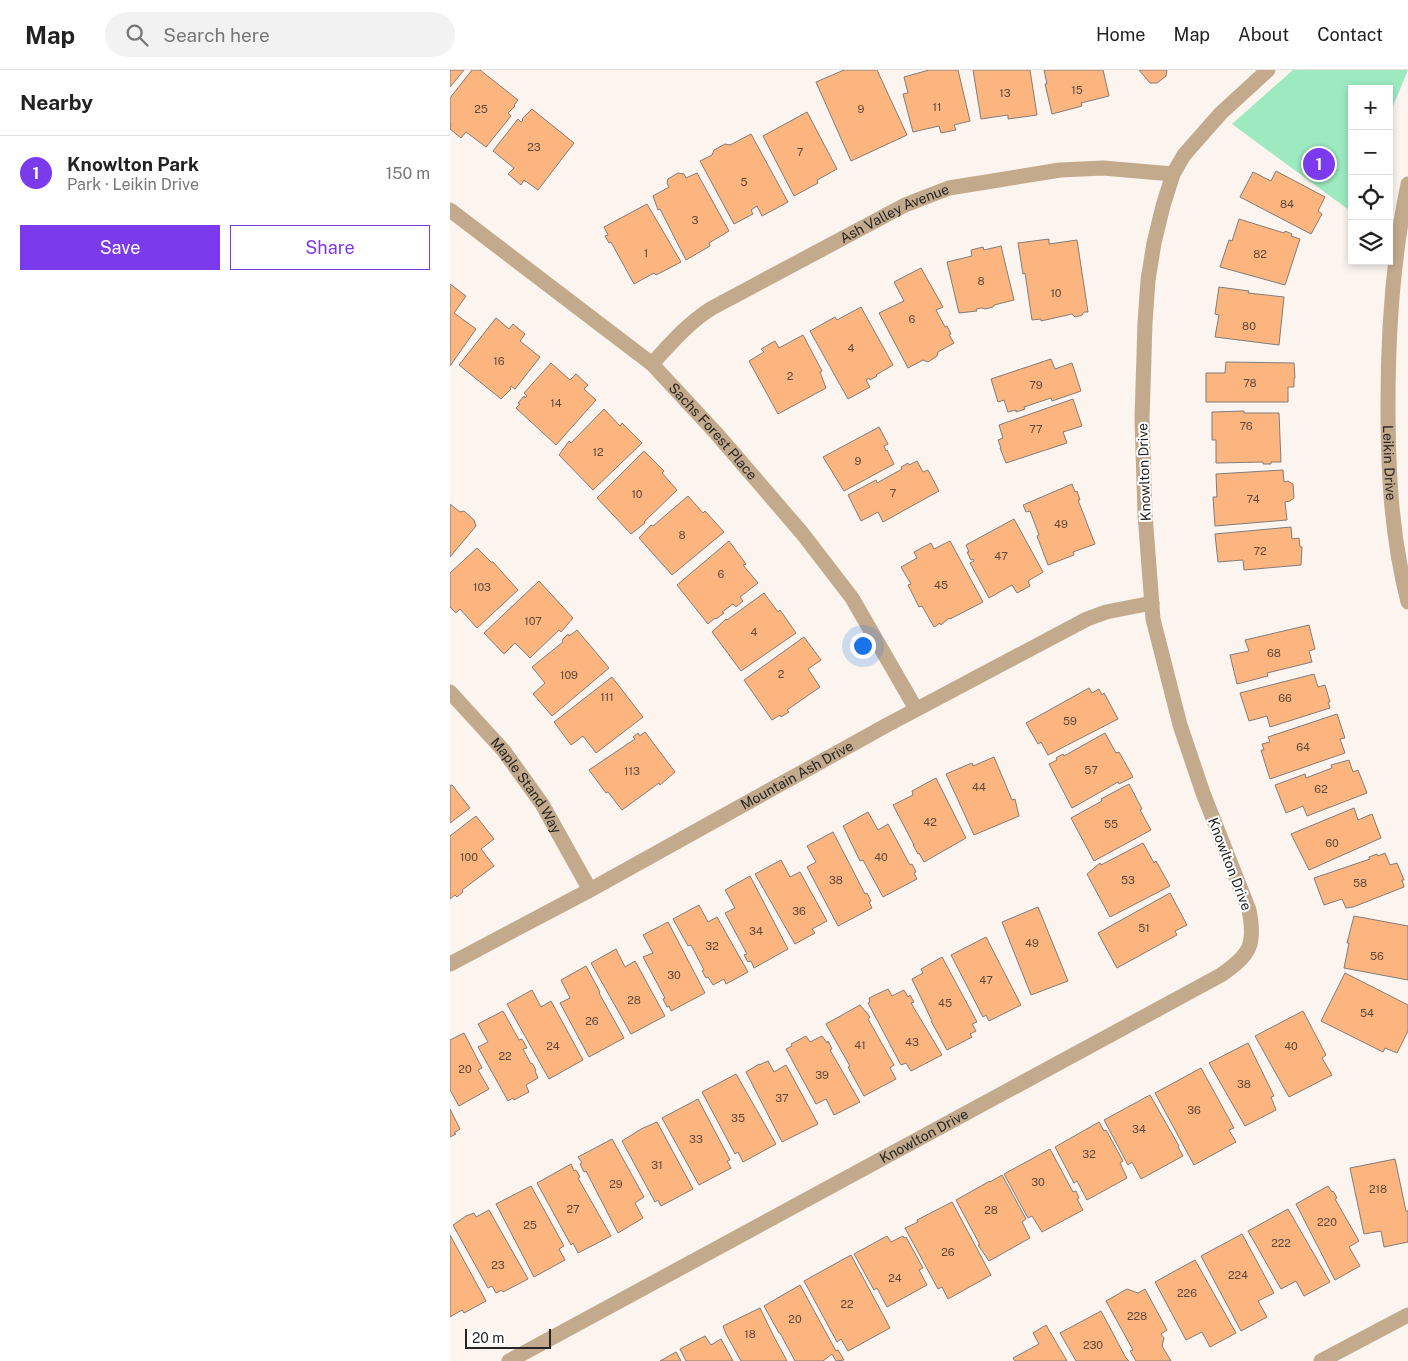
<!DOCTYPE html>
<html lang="en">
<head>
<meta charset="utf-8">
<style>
	:root { --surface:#fff; --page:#f2f2f2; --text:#222; --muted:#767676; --line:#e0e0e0; --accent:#7c3aed }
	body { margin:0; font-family:"Public Sans",sans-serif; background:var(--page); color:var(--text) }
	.controls { position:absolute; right:15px; top:15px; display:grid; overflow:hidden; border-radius:0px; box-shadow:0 2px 8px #0003 }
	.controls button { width:45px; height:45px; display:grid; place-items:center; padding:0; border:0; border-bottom:1px solid var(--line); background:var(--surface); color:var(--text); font:25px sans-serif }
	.scale { position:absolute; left:15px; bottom:12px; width:86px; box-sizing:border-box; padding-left:5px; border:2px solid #272523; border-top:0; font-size:14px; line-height:18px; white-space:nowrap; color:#272523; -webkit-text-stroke:4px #fff; paint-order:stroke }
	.you { position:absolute; left:412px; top:575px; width:18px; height:18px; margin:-12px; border:4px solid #fff; border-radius:50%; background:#1a73e8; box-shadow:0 0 0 8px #1a73e833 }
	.badge { display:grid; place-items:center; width:32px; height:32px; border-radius:50%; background:var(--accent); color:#fff; font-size:16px; font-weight:700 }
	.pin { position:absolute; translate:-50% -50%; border:2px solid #fff; box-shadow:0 1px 5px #0006 }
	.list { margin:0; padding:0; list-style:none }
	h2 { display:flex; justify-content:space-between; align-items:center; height:65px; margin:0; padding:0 20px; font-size:21px }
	h2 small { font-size:16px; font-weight:400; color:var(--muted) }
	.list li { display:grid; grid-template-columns:32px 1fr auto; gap:15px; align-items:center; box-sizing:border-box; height:75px; padding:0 20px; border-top:1px solid var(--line) }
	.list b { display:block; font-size:19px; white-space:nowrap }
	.list p { margin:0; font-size:16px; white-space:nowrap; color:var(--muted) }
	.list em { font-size:16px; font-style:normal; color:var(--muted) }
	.actions { display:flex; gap:10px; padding:15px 20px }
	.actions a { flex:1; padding:11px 0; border:1px solid var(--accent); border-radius:0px; text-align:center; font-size:18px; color:var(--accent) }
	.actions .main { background:var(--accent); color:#fff }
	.icon { flex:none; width:28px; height:28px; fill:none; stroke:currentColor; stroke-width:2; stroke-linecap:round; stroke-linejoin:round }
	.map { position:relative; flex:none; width:958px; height:1291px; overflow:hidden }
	header { display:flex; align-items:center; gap:30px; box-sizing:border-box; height:70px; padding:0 25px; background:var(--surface); border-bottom:1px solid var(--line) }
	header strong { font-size:24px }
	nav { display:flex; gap:28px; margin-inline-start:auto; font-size:18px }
	.search { width:350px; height:45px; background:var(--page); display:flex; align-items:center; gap:12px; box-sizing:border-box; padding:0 18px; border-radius:28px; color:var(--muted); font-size:19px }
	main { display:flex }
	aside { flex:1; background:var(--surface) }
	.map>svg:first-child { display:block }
</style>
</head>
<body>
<header>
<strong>Map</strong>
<div class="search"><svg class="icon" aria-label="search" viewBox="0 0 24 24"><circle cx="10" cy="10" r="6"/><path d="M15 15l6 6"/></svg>Search here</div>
<nav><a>Home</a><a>Map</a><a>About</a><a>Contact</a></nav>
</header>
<main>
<aside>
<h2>Nearby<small></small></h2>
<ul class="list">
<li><span class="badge">1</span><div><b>Knowlton Park</b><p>Park · Leikin Drive</p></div><em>150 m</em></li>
</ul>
<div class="actions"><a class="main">Save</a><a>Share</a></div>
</aside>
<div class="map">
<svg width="958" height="1291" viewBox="0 0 958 1291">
	<rect width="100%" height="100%" fill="#fbf4ef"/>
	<path fill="#9deac1" d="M843 0H958L939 46V19H902V134L899 140 782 54Z"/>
	<path fill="#fdb580" stroke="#817c78" d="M0 0H14L0 17Z
		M22 0H30L68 30 64 35 65 36 58 43 61 46 36 77 16 62 11 68 0 59 1 54 0 53V28Z
		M394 0H427L457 65 401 91 366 12Z
		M479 0H508L520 51 504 55 506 60 491 63 489 56 463 62 453 24 458 23 454 7Z
		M523 0H580L587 45 558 49V45L531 49Z
		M594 0H653L659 26 631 33 632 36 602 44 595 14H597Z
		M689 0H717L716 6 707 13H700Z
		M82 39 124 73 88 120 74 110 71 115 58 104 64 98 43 81 68 49 71 52 73 50 72 49Z
		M357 42 387 99 367 110 368 113 344 126 313 66Z
		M301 64 338 132 312 146 307 136 301 140 303 144 284 154 250 91 262 85 264 80 275 74 280 75Z
		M826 101 875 127 868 141 872 144 861 164 790 127 803 102 821 111Z
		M228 103 234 104 236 108 247 103 279 161 259 173 260 176 236 190 210 139 208 140 203 126 219 117 217 113 218 109Z
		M197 134 231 192 206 205 204 203 184 214 161 172 159 173 155 166 158 165 154 157Z
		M789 149 834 163 835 161 842 164 841 166 850 169 835 215 770 197 779 170 782 171Z
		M599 169V174L627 170 638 242H634L632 245 625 247 622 244 591 251V249L582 250 575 203 573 204 568 173Z
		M551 176 564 230 544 235 543 237 535 239 532 238 526 239 527 241 509 243 497 192 522 186 521 180 533 177 534 180Z
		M471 198 493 237 486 240 495 257 497 256 501 264 499 265 504 273 488 282 487 286 478 292 473 290 458 298 429 243 454 231 444 212Z
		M0 214 16 226 4 243 26 259 0 296Z
		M769 217 799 221 798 223 834 227 829 275 765 267 769 245 765 244Z
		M411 237 443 295 426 305 427 306 420 310 419 308 416 310 420 317 398 329 360 261 385 247 387 250Z
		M46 248 59 259 63 254 75 264 70 271 90 287 65 319 61 316 60 318 61 319 51 329 9 295Z
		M353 265 372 301 370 302 376 318 328 344 299 291 314 282 311 279 325 271 329 278Z
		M601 289 605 299 622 293 631 321 602 331 601 328 574 337 575 339 566 342V340L558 342 554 330 548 332 541 309Z
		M776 292 844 293 845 308H844V317H838V332H756V303H775Z
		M101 293 120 310 126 304 138 315 134 319 146 330 106 375 66 338 70 334 68 333 74 326 75 328 77 326 74 323Z
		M623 329 632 356 613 362 617 373 556 393 550 378H551L548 370 553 368 549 355Z
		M154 339 170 356 172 353 192 373 143 420 109 385 119 371 121 373Z
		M794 341V343H829L831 392H821V394H813V392L766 393V370H762V342Z
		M429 357 438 374 434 376 436 381 437 380 444 394 394 421 373 387Z
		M194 381 214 401 212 403 227 420 194 452 195 453 181 464 147 428Z
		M467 391 473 402 478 400 489 421 433 452 428 442 411 451 398 425 426 410 427 413 452 399 451 397 458 393 459 395Z
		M833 400 834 412 838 411 843 414 844 428 840 431 835 432 837 450 765 456 763 427H767L766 404Z
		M622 414 625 422 627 421 630 430H628L645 474 623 482 624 485 598 495 587 466 589 465 580 441 576 442 573 435Z
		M238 426 253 443 255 441 274 462 222 505 189 468 201 455 203 456Z
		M0 434 10 442 14 441 24 450 26 456 0 487Z
		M564 449 593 502 578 511 580 516 567 523 562 515 539 528 520 493 524 491 523 489 521 490 517 482H519L516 475Z
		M841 457 842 469 849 468 850 477H852L851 495 794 500 793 490 768 492 765 464Z
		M279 471 296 494 293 495 308 513 290 527 293 531 286 537 283 534 272 542 274 543 266 549 265 548 258 554 227 515Z
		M500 471 533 532 500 549 499 548 491 555 490 553 484 557 472 536 469 537 458 515 461 514 451 497 467 488 464 482 481 473 484 479Z
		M27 478 41 492H43L68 520 27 558 10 539 6 543 0 537V503Z
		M89 511 123 548 111 562 109 560 80 588 65 573 54 584 34 563Z
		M314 523 328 542 330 540 346 563 291 601 262 562 276 549 277 550Z
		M859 555 865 579 859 581 862 592 817 603 818 606 787 614 780 585 799 581 795 570Z
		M127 560 159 598 102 646 83 624 95 613 82 597 113 572 112 570 118 564 119 566Z
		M354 567 371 590 358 599 370 617 337 640 339 642 331 647 330 645 322 650 294 610Z
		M864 604 868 617 875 615 880 632H878L880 638 820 657 817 646 799 651 790 623Z
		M162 607 193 647 146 683 133 666 121 675 104 652Z
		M639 618 642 623 649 619 652 625 654 623 668 649 598 685 591 672 588 674 576 653Z
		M887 644 895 668 890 669 895 683 820 709 811 680H814L812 674 820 672 818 667Z
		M195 662 225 702 210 715 209 713 172 740 158 722 156 723 139 700 185 669 183 667 188 663 190 666Z
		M655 663 666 683 669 682 683 707 669 714 668 712 622 738 599 694 607 690 606 688 613 684 614 686Z
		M544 687 562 730 565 729 569 746 524 765 496 704 522 693 523 696Z
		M899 690 903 702 908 700 917 723 857 746 853 736 836 743 825 715 855 704 856 708 882 698 881 695Z
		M486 708 516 768 474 792 469 783 468 784 463 775H464L443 735 463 725 462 721Z
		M679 714 692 739 690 740 701 760 644 791 621 748 652 731 651 729Z
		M2 715 20 738 0 753V716Z
		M904 738 908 750 922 744 931 768 859 800 841 764Z
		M418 742 428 760 438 754 460 795 462 794 466 802 464 803 467 809 433 827 413 790 410 791 393 756Z
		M26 746 44 769 31 779 44 796 12 820 13 822 7 827 5 825 0 829V766Z
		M383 762 415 824 417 823 421 831 419 832 422 838 388 856 357 797 366 792 357 776Z
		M693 773 704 793 706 791 720 816 660 847 637 804 650 793 651 795Z
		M935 783 940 795 947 793 954 810H952L954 817 903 837 896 838 892 829 874 835 864 808 920 789 919 787 927 784 928 786Z
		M331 790 340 807 350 802 377 851 362 859 365 863 345 874 305 804Z
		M300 806 338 879 304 898 301 891 298 892 294 885 297 884 275 843 285 838 275 820Z
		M720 823 737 855 725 861 727 865 667 898 648 863Z
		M249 835 258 852 267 847 298 902 276 914 274 909 263 915 258 907 256 908 252 901 254 900 241 875 238 876 223 849Z
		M588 837 618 911 581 925 552 852Z
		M904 846 958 856V910L894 898 899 873H897Z
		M218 852 255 923 221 941 219 936 217 937 213 929 215 928 193 887 203 883 193 865Z
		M536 867 571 935 539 951 536 945 533 947 501 885Z
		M166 879 175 897 185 891 215 946 181 964 141 893Z
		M492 887 527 952 522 954 526 961 520 964 522 967 497 980 481 951H482L462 909 473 903 471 899Z
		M136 896 150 922 149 923 174 968 139 987 110 933 120 928 111 910Z
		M895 903 958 935V961L947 983 935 978 933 982 871 951Z
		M438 919 442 926 454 920 458 927 460 925 464 932 461 933 492 985 461 1001 456 993 451 995 418 933 420 932 419 928Z
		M82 920 91 937 101 931 133 990 99 1009 57 934Z
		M410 935 420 947 418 949 444 995 440 998 446 1009 414 1026 398 997 400 996 376 954Z
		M53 941 69 970 72 969 77 978 73 979 81 994 82 993 86 1000 85 1001 88 1008 76 1015 79 1022 64 1030 63 1028 58 1031 28 977 38 972 28 954Z
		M853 941 876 985 872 988 882 1005 839 1027 805 966Z
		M14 963 32 998 28 1000 39 1019 9 1036 0 1020V970Z
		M356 966 360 972 372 966 377 973 378 971 382 979 380 980 410 1032 384 1045 376 1029 366 1034 336 979 342 976 341 974Z
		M798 973 824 1026 821 1027 826 1040 795 1056 759 993Z
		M318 991 324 1002 336 995 368 1054 332 1072 296 1002 309 994V995Z
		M751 998 784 1058 779 1060 786 1072 744 1095 705 1023Z
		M286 1004 326 1074 293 1092 288 1082 285 1084 252 1022Z
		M700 1025 729 1076 728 1077 733 1086 691 1109 682 1092 678 1095 654 1050Z
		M248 1029 280 1090 277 1091 281 1098 249 1115 212 1048Z
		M0 1039 10 1059 4 1063 6 1064 0 1067Z
		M207 1052 243 1119 211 1136 208 1130 205 1132 172 1071 191 1059Z
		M649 1052 654 1061 656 1060 673 1091 670 1093 677 1108 637 1130 627 1111 624 1113 605 1077Z
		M162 1069 194 1127 185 1133 193 1148 168 1163 136 1101 134 1102 130 1094 132 1093 128 1087Z
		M600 1079 623 1122 626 1121 629 1128 627 1129 633 1140 592 1162 582 1146 578 1148 554 1104Z
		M945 1089 956 1141H958V1172L934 1177 931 1161 914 1164 900 1098Z
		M121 1094 124 1101 126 1100 130 1107 128 1108 161 1166 128 1183 123 1173 121 1175 87 1113Z
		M552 1105 576 1149 572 1152 580 1168 539 1191 528 1175H530L506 1130 540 1111V1112Z
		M81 1116 114 1176 109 1179 115 1190 84 1207 46 1134Z
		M878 1116 882 1122 883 1121 887 1128 885 1129 909 1171 899 1177 910 1196 885 1210 846 1134Z
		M502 1132 541 1205 498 1229 492 1217 488 1219 455 1158 468 1152 467 1150Z
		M838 1139 880 1212 854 1226 846 1211 831 1219 798 1161Z
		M39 1140 78 1209 53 1222 52 1220 46 1223 42 1216 38 1218 3 1155 16 1146 24 1143 26 1147Z
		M792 1164 824 1223 808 1231 817 1247 791 1261 751 1186Z
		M0 1165 36 1231 14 1243 12 1240 0 1247Z
		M437 1166 441 1172 453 1166 454 1168 456 1167 473 1198 469 1200 477 1215 437 1237 427 1218 424 1220 404 1184Z
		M401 1185 440 1258 398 1281 391 1269 387 1272 354 1211Z
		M745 1190 786 1263 760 1277 752 1262 736 1270 705 1212Z
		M350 1215 386 1281 388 1280 394 1290 386 1291 382 1284 373 1291H345L330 1263H329L314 1236Z
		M677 1219 688 1223 695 1219 717 1260 711 1264 714 1268 712 1276 721 1291H686L680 1281 683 1280 656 1231Z
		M310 1238 323 1265 337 1291H291L276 1264 273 1256Z
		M651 1241 676 1288 679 1291H626L610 1263Z
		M596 1255 617 1291H565L563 1288 589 1274 583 1263Z
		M255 1266 261 1275 271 1269 283 1291H236L230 1279Z
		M226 1282 231 1291H210Z"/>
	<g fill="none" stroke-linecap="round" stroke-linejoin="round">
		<g stroke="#c3aa8d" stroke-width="15">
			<path id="s1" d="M0 140 202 294 266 363 352 463 402 528 466 639"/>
			<path id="s2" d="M202 294C221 273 238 253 262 238L455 135 499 118 610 100 653 98 723 104"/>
			<path id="s3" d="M0 622 54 681 92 734 140 820"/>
			<path id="s4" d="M0 894 140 820 437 655 637 549 656 542 702 533"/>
			<path id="s5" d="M59 1291 771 905C800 885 806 875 799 840L753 723 730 655 703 549 695 444 692 349 695 253 698 210 704 173 713 136 723 104 734 85 771 43 818 0"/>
			<path d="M871 1291 958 1245"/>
		</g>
		<path stroke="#c3aa8d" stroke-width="15" id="s6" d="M958 114C943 186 938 260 938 333 938 402 941 465 958 532"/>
	</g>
	<g text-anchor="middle" stroke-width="4" stroke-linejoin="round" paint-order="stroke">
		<g font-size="11" fill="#5c493a">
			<text x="627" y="24">15</text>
			<text x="555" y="27">13</text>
			<text x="487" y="41">11</text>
			<text x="31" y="43">25</text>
			<text x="411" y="43">9</text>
			<text x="84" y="81">23</text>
			<text x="350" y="86">7</text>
			<text x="294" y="116">5</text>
			<text x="837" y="138">84</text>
			<text x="245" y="154">3</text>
			<text x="196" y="187">1</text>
			<text x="810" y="188">82</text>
			<text x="531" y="215">8</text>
			<text x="606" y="227">10</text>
			<text x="462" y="253">6</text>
			<text x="799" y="260">80</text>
			<text x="401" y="282">4</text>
			<text x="49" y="295">16</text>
			<text x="340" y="310">2</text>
			<text x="800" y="317">78</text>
			<text x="586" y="319">79</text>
			<text x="106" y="337">14</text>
			<text x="796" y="360">76</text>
			<text x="586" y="363">77</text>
			<text x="148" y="386">12</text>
			<text x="408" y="395">9</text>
			<text x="443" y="427">7</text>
			<text x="187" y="428">10</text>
			<text x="803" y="433">74</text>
			<text x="611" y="458">49</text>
			<text x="232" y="469">8</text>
			<text x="810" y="485">72</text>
			<text x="551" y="490">47</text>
			<text x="271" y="508">6</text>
			<text x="491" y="519">45</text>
			<text x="32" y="521">103</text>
			<text x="83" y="555">107</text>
			<text x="304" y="566">4</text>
			<text x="824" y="587">68</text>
			<text x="331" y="608">2</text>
			<text x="119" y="609">109</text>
			<text x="157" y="631">111</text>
			<text x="835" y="632">66</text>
			<text x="620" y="655">59</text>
			<text x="853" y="681">64</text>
			<text x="641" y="704">57</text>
			<text x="182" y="705">113</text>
			<text x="529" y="721">44</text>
			<text x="871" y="723">62</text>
			<text x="480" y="756">42</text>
			<text x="661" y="758">55</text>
			<text x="882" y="777">60</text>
			<text x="19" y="791">100</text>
			<text x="431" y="791">40</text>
			<text x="386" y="814">38</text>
			<text x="678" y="814">53</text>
			<text x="910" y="817">58</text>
			<text x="349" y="845">36</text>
			<text x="694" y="862">51</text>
			<text x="306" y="865">34</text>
			<text x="582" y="877">49</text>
			<text x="262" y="880">32</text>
			<text x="927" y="890">56</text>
			<text x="224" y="909">30</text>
			<text x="536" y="914">47</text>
			<text x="184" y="934">28</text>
			<text x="495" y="937">45</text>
			<text x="917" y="947">54</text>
			<text x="142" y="955">26</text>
			<text x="462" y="976">43</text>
			<text x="410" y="979">41</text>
			<text x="103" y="980">24</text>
			<text x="841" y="980">40</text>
			<text x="55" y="990">22</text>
			<text x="15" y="1003">20</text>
			<text x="372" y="1009">39</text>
			<text x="794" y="1018">38</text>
			<text x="332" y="1032">37</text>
			<text x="744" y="1044">36</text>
			<text x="288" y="1052">35</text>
			<text x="689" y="1063">34</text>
			<text x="246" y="1073">33</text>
			<text x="639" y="1088">32</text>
			<text x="207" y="1099">31</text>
			<text x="588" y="1116">30</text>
			<text x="166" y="1118">29</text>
			<text x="928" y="1123">218</text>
			<text x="123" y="1143">27</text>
			<text x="541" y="1144">28</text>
			<text x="877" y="1156">220</text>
			<text x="80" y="1159">25</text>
			<text x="831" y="1177">222</text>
			<text x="498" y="1186">26</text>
			<text x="48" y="1199">23</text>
			<text x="788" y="1209">224</text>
			<text x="445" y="1212">24</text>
			<text x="737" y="1227">226</text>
			<text x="397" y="1238">22</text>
			<text x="687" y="1250">228</text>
			<text x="345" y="1253">20</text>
			<text x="300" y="1268">18</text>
			<text x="643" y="1279">230</text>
		</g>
		<g font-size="14" fill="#272523" stroke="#fff">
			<text dy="5" stroke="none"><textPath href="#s2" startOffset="288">Ash Valley Avenue</textPath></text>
			<text dy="5" stroke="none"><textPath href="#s1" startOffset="345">Sachs Forest Place</textPath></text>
			<text dy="5" stroke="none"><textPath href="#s6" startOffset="280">Leikin Drive</textPath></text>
			<text transform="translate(694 402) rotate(-92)" y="5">Knowlton Drive</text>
			<text dy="5" stroke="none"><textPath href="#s4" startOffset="395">Mountain Ash Drive</textPath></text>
			<text dy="5" stroke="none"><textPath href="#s3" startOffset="121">Maple Stand Way</textPath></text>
			<text transform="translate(780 794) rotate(69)" y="5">Knowlton Drive</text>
			<text dy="5" stroke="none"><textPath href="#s5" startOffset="472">Knowlton Drive</textPath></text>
		</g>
	</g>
</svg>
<div class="controls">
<button>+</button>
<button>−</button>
<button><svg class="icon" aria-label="locate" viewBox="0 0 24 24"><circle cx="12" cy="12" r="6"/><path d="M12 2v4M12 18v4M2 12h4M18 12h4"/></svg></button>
<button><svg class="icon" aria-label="layers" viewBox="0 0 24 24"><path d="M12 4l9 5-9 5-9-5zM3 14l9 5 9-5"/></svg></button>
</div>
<div class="scale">20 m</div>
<div class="you"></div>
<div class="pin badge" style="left:869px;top:94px">1</div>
</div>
</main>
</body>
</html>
